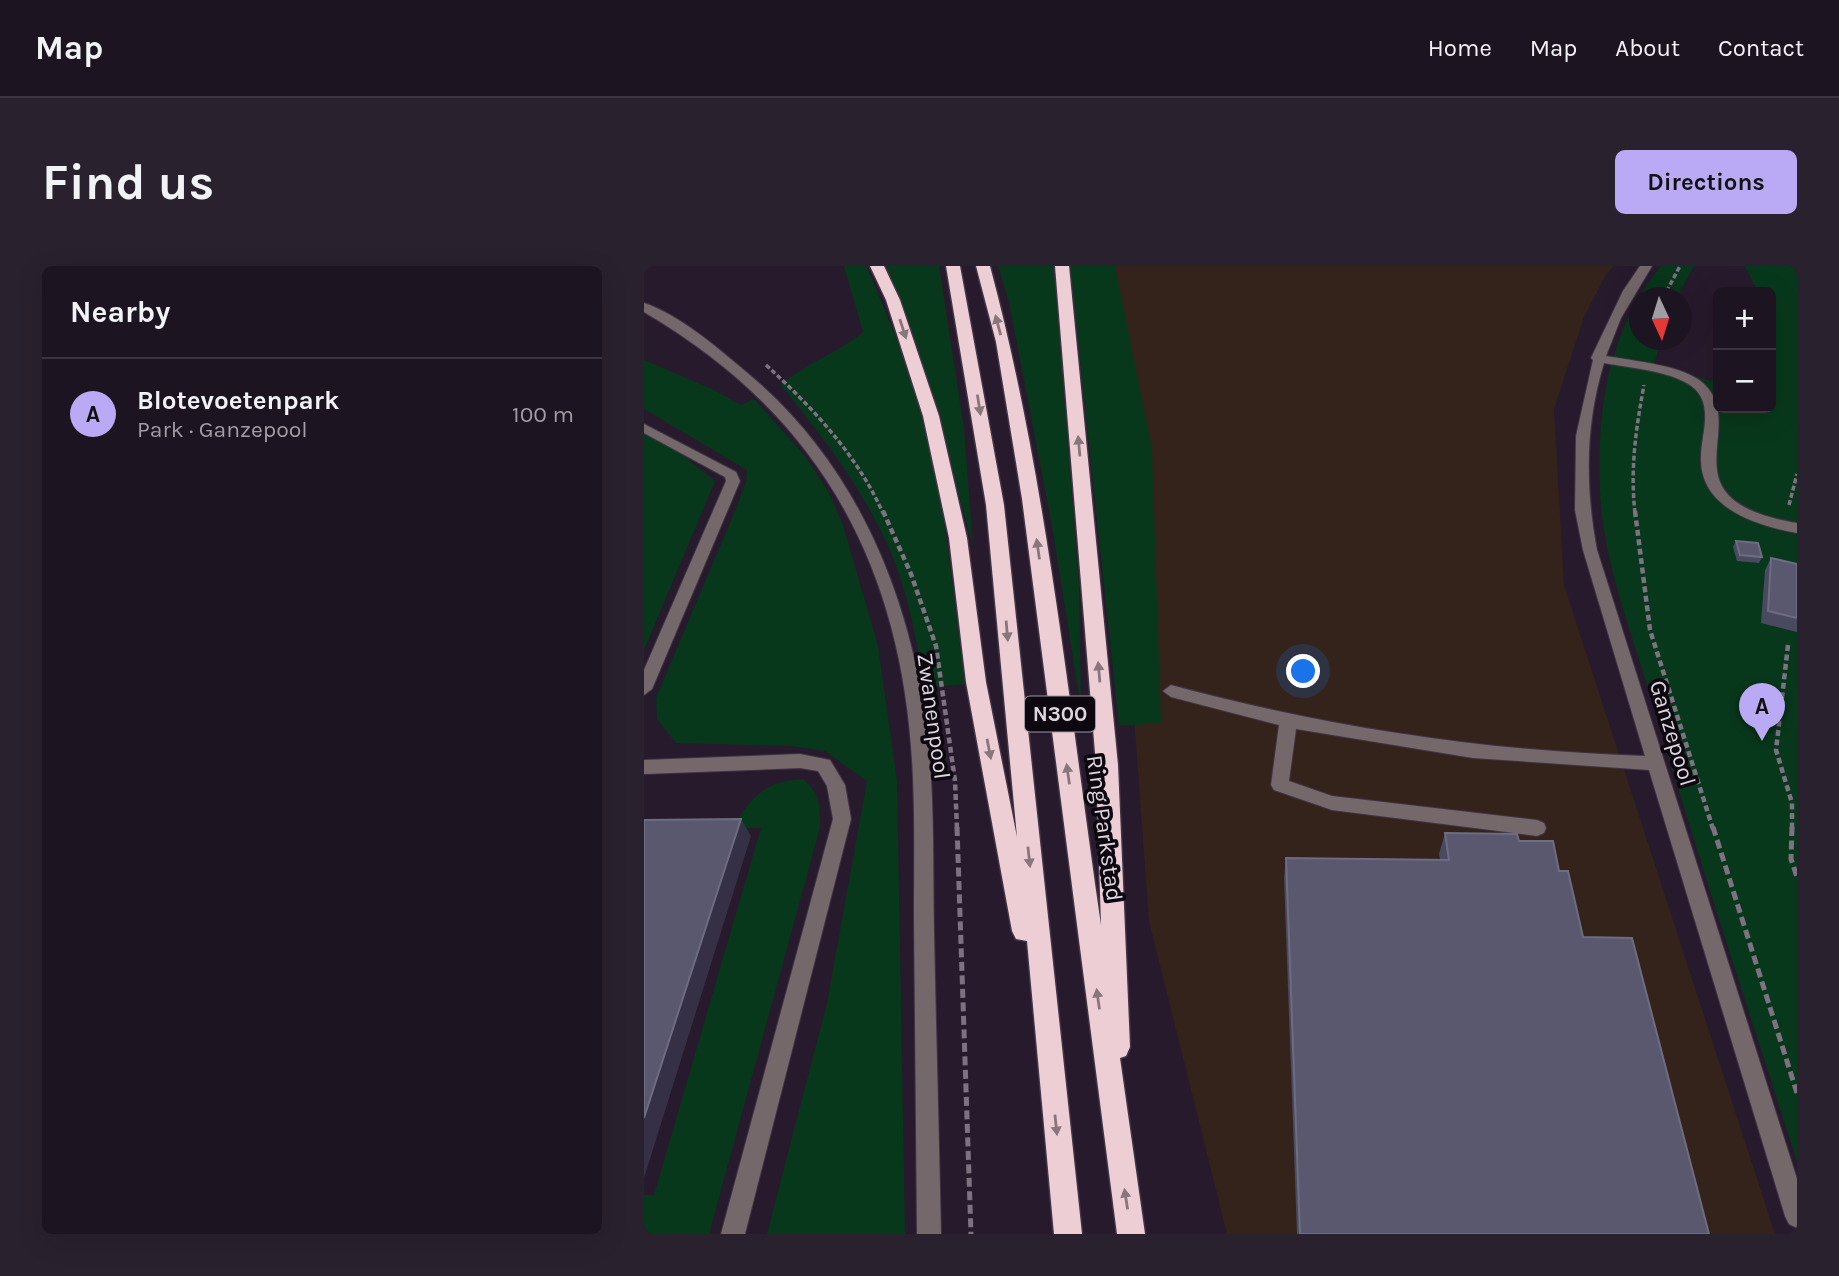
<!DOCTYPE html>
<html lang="en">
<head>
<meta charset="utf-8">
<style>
	:root { --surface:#1d1421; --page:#2a212e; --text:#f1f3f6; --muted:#a09ea5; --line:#3b333f; --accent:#baaaf6 }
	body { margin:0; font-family:Karla,sans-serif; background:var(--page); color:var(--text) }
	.controls { position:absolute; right:21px; top:21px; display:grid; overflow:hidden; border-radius:10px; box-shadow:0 7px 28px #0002 }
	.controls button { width:63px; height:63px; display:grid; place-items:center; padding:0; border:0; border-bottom:2px solid var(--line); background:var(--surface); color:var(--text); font:35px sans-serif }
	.compass { position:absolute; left:985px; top:21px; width:63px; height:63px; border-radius:50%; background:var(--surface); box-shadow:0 7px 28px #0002; rotate:176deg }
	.you { position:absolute; left:660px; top:406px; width:24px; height:24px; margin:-18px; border:5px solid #fff; border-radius:50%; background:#1a73e8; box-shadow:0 0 0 10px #1a73e833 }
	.badge { display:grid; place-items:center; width:46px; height:46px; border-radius:50%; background:var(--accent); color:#111; font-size:23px; font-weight:700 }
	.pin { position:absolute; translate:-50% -58px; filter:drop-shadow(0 2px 4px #0008) }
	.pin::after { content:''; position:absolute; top:37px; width:24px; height:21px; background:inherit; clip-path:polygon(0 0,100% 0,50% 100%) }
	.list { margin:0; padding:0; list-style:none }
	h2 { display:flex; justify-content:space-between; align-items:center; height:91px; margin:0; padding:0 28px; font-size:30px }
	h2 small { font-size:23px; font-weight:400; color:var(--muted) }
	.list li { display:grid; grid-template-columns:46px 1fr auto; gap:21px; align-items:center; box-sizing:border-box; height:112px; padding:0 28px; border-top:2px solid var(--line) }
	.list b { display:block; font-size:26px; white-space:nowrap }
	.list p { margin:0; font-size:23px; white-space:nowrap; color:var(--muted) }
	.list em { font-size:23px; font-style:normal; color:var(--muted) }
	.map { position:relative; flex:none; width:1153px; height:968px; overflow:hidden; border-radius:10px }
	header { display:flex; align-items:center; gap:42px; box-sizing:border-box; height:98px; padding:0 35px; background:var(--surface); border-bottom:2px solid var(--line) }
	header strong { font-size:33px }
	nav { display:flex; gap:38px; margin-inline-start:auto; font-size:24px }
	.intro { display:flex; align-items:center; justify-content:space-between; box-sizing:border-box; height:168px; padding:0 42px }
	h1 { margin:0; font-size:49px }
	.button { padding:18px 32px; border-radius:10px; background:var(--accent); color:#111; font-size:24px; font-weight:700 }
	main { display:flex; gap:42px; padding:0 42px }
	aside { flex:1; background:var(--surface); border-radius:10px; box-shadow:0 7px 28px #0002 }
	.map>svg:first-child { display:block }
</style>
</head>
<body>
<header>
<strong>Map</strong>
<nav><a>Home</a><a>Map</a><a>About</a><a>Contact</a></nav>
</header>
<div class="intro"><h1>Find us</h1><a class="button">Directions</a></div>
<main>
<aside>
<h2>Nearby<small></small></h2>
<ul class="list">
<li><span class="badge">A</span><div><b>Blotevoetenpark</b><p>Park · Ganzepool</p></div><em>100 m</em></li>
</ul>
</aside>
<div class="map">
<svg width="1153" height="968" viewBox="0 0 1153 968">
	<rect width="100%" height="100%" fill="#271a2c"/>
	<path fill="#34231b" d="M457 0H970L962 8 940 51 910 143 920 319 1131 968H583L505 655Z"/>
	<path fill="#08381b" d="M200 0H222C247 57 271 115 285 175 303 255 310 337 321 418L282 422C274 388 269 351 258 317 235 243 185 179 137 119 162 97 194 87 219 66Z
		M237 0H295L320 163 329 281C304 185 276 91 237 0Z
		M354 0H410L435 322 437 442 408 260 365 36Z
		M426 0H471L508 183 517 457 475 460Z
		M1017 0H1050L1033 31 996 32V74H1017L1010 98 1074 117V142H1127V26H1114L1101 0H1153V895C1104 742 1053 589 1008 435 988 367 959 296 956 225 952 145 965 63 1017 0Z
		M0 94 70 124 97 139 110 133 161 190 185 227 199 259 234 380 253 515 261 968H123L183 737 223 515 181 485 148 480 32 477 13 453 12 432 93 240 102 216 103 204 0 143Z
		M0 168 37 188 71 215 0 384Z
		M159 513C177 529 176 539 176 561L65 968H0V929H10L117 562H88C108 531 120 515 159 513Z"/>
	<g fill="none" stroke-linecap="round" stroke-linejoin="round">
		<g stroke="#413445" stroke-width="2">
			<path id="minor" d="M996 0H1008L977 52 962 90C989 95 1040 99 1060 118 1106 162 1016 234 1153 257V267C1113 260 1055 242 1057 191 1057 170 1069 142 1052 124 1033 105 986 102 960 97 941 159 941 221 953 284L1153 913V962L1145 958 1141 950 1005 504 829 492 652 463 645 515 688 530 893 554 900 557 902 562 900 567 893 570 688 544 630 524 627 519 635 459 527 431 519 425 527 419C683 461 840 485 1001 490L939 284 931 244 932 170 949 94 947 92 979 25Z
				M0 37C34 48 74 82 101 105 223 205 278 358 287 512 290 563 289 615 290 666 292 767 295 867 297 968H273C272 862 271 756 270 651 270 605 271 559 269 513 261 306 180 151 0 46Z
				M0 158 92 206 96 215 8 423 0 429V404L82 215 81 211 0 167Z
				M156 488 186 494 201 519 207 553 101 968H77L189 553 183 520 174 505 156 502 0 508V494Z"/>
		</g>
		<g stroke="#413445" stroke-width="3">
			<path id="highway" d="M226 0H240L256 34 295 150 323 272 342 416 373 571 342 239 302 0H316L360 239 438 968H410L383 675 372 673 368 665 322 416 305 272 279 150 242 34Z
				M332 0H346C403 212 425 441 457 659L452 499 411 0H425L474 499 486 781 482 790 476 792 501 968H473L378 233 352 76Z"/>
		</g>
		<path stroke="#7e7282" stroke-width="3.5" stroke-dasharray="5 2.5" stroke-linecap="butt" d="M1019 32 1036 0
			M122 99C169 142 213 189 239 247
			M1145 239 1153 208
			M991 247C986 203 992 162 1000 119"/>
		<path stroke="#7e7282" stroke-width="4.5" stroke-dasharray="6 3.5" stroke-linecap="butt" d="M239 245 267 308 292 380 311 515 313 563
			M991 245 1006 364 1069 563
			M1144 379 1132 484 1148 537V563"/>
		<path stroke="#7e7282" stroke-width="5" stroke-dasharray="9 4.5" stroke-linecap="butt" d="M313 561 327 968
			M1069 561 1153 827
			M1148 561 1147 593 1153 611"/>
		<use href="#minor" fill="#75686b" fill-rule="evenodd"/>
		<use href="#highway" fill="#eeced5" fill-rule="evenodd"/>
	</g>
	<path fill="#494a60" d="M1092 275 1118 291 1115 297 1093 295 1089 281Z
		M1127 292 1153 298V366L1117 357 1121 304Z
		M801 567 875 575 915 605 939 671 1065 968H653L640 612 642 592 796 593 795 588Z"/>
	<path fill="#353045" d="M97 553 107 570 0 912V852Z"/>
	<path fill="#59586e" stroke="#6e6c80" stroke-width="2" d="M1092 275 1114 277 1118 291 1096 289Z
		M1127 292 1153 298V352L1124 345Z
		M97 553 0 852V554Z
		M801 567 873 568 875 575H909L915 605H924L939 671 988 672 1065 968H656L642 592 805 594Z"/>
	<defs><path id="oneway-solid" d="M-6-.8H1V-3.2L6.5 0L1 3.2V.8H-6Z" transform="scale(1.75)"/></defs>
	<g fill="#89757c">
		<use href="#oneway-solid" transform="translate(354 59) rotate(-105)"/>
		<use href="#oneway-solid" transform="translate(259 63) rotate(72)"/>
		<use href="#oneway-solid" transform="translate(335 139) rotate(81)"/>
		<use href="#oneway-solid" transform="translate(435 180) rotate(-95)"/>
		<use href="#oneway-solid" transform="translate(394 283) rotate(-98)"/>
		<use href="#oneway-solid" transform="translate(363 365) rotate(85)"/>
		<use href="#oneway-solid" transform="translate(455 406) rotate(-95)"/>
		<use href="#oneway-solid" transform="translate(345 483) rotate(79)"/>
		<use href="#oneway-solid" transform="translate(424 508) rotate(-98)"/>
		<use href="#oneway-solid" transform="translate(385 591) rotate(84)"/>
		<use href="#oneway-solid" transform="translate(454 733) rotate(-98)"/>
		<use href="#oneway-solid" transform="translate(412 859) rotate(84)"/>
		<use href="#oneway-solid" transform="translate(482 933) rotate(-99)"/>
	</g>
	<g text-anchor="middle" stroke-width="7" stroke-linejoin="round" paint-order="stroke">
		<rect fill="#0d080f" stroke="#9f98a2" stroke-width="2" x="381" y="430.5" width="70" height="35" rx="5"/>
		<g font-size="21" font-weight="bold" fill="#ded5e1">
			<text x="416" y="455">N300</text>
		</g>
		<g font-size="23" fill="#ded5e1" stroke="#0d080f">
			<text transform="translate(290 450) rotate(82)" y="8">Zwanenpool</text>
			<text transform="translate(1029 467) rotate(73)" y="8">Ganzepool</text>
			<text transform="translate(461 562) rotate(82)" y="8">Ring Parkstad</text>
		</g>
	</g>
</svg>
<div class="controls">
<button>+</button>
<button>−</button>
</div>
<svg class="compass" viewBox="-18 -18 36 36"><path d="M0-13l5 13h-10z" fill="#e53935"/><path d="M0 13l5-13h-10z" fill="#a09ea5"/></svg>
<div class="you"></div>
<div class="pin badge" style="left:1118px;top:475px">A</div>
</div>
</main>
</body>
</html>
